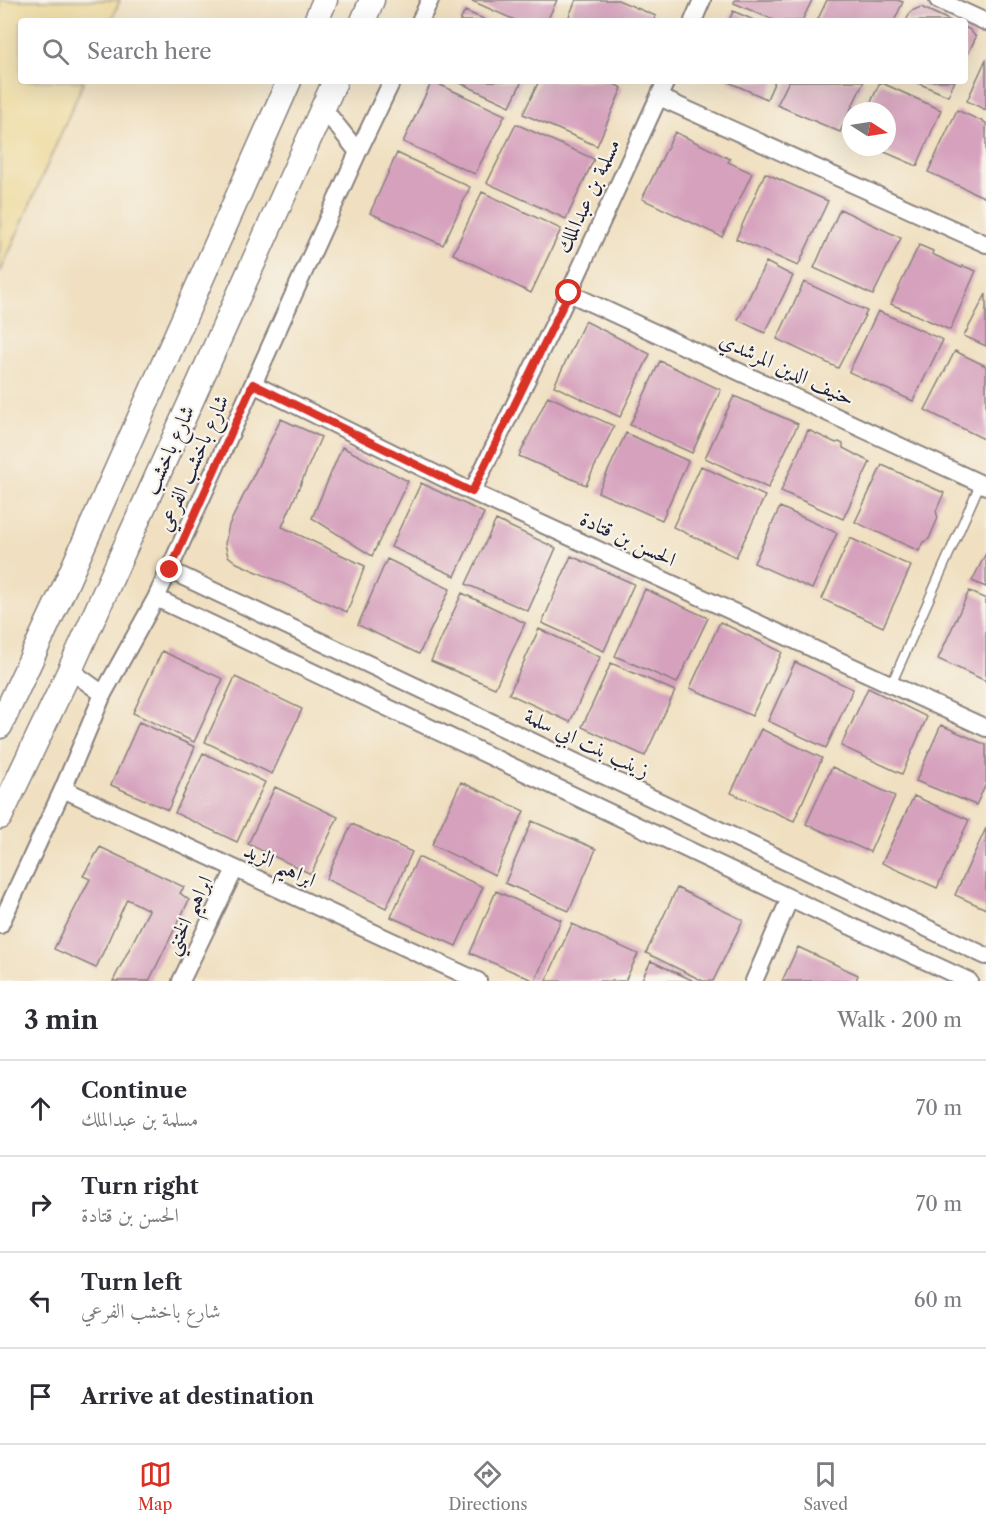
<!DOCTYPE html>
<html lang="en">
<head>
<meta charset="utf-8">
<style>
	:root { --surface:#fff; --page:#f7f7f7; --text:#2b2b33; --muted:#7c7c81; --line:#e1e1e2; --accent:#d93025 }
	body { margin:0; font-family:"Libre Caslon Text",Amiri,serif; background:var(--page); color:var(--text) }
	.compass { position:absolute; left:842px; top:102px; width:54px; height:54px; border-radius:50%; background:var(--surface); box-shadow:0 6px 24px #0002; rotate:102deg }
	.stop { position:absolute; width:18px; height:18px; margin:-14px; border:4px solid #d93025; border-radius:50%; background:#fff }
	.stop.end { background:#d93025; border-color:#fff; box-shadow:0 2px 6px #0008 }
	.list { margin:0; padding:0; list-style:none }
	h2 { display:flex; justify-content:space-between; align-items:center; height:78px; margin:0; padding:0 24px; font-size:26px }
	h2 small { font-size:20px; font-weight:400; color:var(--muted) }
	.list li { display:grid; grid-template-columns:39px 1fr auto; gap:18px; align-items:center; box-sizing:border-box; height:96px; padding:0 24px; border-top:2px solid var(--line) }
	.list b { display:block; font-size:22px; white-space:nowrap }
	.list p { margin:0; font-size:20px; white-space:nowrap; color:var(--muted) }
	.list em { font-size:20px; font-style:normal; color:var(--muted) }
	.icon { flex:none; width:33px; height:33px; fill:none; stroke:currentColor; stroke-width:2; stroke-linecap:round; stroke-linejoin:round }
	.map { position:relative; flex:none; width:986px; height:981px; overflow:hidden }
	.search { position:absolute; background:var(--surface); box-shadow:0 6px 24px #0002; left:18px; right:18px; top:18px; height:66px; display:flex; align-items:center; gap:15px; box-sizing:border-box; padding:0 21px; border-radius:6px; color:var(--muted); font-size:22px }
	.sheet { height:462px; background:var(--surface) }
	nav { display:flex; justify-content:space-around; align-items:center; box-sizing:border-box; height:84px; border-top:2px solid var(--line); background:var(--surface); font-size:16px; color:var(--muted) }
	nav a { display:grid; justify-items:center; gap:3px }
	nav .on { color:var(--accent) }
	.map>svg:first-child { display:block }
</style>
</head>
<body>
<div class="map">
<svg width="986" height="981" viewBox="0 0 986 981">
	<rect width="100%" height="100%" fill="#f7f3e8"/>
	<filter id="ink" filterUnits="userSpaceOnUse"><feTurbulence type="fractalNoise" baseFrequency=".0167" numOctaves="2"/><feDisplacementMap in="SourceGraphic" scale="12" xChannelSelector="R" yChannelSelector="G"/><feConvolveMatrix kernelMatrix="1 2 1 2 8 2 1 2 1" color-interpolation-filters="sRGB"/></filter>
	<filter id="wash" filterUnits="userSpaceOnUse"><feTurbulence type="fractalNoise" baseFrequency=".008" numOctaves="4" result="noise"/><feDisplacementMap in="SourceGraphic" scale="24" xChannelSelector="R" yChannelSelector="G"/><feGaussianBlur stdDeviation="1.35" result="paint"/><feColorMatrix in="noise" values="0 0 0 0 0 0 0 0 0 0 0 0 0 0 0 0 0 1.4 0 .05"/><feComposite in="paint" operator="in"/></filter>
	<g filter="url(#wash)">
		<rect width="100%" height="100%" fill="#f0e0c1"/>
		<path fill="#eeda9e" stroke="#887e6c" stroke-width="1.5" d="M0 0H120L111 21H21V81H84L0 273Z"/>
		<g id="blocks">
			<path fill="#d6a1bd" d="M470 0H557L547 21H517Z
				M576 0H618L656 16 653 21H567Z
				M735 0H812L802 21H776L734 3Z
				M827 0H897L903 2 894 21H817Z
				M921 7 951 21H906L911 11Z
				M465 11 488 21H460Z
				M733 11 756 21H729Z
				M965 27 970 30 976 37 965 60Z
				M986 59V110L967 101Z
				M432 81 505 115 475 174 403 142Z
				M456 81H522L510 106Z
				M539 81H608L622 88 597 146 523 114Z
				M726 81H775L767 99Z
				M789 81H864L840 132 777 105Z
				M913 81H955L948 96Z
				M880 82 941 110 917 166 873 147H887V111H867Z
				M957 110 986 123V198L928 172Z
				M516 124 594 159 566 219 487 183Z
				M675 132 730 159 728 162 752 173 722 237 642 199Z
				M397 153 470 187 443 245 370 213Z
				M765 173 828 201 798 266 736 239Z
				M482 192 561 229 531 293 453 254Z
				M840 209 901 238 873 295 814 268Z
				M919 245 933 251 932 254 962 268 963 266 976 271 950 330 891 304Z
				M766 262 793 276 765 333 738 320Z
				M804 282 867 311 838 368 777 339Z
				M986 294V346L964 336Z
				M878 311 943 340 913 401 849 372Z
				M585 321 650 354 620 417 554 386Z
				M955 351 986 366V440L925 410Z
				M660 361 721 390 692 453 630 425Z
				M548 396 614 426 586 485 519 456Z
				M734 396 798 424 768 488 705 458Z
				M281 419 321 437 282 527 365 566 347 612 237 563 228 556 225 544 229 525Z
				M808 430 836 443 839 442 843 444V448L870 462 843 519 781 491Z
				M626 433 688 461 662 520 598 492Z
				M342 447 408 481 372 556 312 518Z
				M882 465 944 493 936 511 938 518 929 539 923 542 919 551 855 522Z
				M701 466 765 496 736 557 673 527Z
				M421 483 484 513 455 576 391 547Z
				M780 507 837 533 812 589 754 563Z
				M496 520 556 548 528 611 466 584Z
				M850 538 911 566 883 627 822 599Z
				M986 553V587L972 581Z
				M571 556 634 584 604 651 542 623Z
				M387 559 450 589 419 654 358 625Z
				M645 589 708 618 677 683 615 656Z
				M969 591 986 599V681L938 659Z
				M462 593 525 623 495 688 431 661Z
				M720 622 782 652 752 716 690 688Z
				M539 629 600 657 570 722 509 694Z
				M162 651 223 679 194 742 133 713Z
				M795 662 853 689 826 748 768 721Z
				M611 663 675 691 645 756 582 727Z
				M235 677 302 709 272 774 205 742Z
				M868 688 927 717 902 774 841 746Z
				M139 722 195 747 168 810 111 785Z
				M941 725 986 745V784L976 805 916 781Z
				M761 729 822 758 794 821 731 793Z
				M203 753 265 782 237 842 175 813Z
				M832 767 895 796 870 852 806 824Z
				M461 782 524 811 495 875 432 845Z
				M275 787 338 817 311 874 248 844Z
				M914 796 969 820 937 888 882 863Z
				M532 821 596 849 569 911 505 883Z
				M352 824 412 852 386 908 326 879Z
				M986 828V909L955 895Z
				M100 847 184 887 180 893 189 900 149 981H113L149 910 127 899 96 968 54 949 90 879 83 876Z
				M418 857 483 887 456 946 391 917Z
				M677 888 743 920 713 981H703L646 953Z
				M496 891 561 920 535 981 470 953Z
				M572 924 638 954 625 981H546Z
				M798 947 858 975 856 981H782Z
				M651 961 694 981H641Z"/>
		</g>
	</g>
	<g filter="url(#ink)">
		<use href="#blocks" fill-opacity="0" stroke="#89817e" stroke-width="1.5"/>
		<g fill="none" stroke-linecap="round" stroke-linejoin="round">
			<g stroke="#89817e" stroke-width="11">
				<path id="lane" d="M891 685 980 484"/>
			</g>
			<g stroke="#89817e" stroke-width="20">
				<path id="street" d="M938 0 986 22
					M420 21 430 0
					M693 21 702 0
					M659 97 986 244
					M323 108 358 152
					M569 293 986 486
					M253 384 472 492 986 728
					M472 492 569 293 666 81
					M169 570 986 956
					M156 598 790 898 969 981
					M70 670 103 694
					M63 789 478 981
					M0 925 63 789 103 694 156 598 169 570 358 152 392 81
					M181 981 235 869
					M754 981 790 898"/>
			</g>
			<g stroke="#89817e" stroke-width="27">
				<path id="secondary" d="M316 21 325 0
					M363 21 372 0
					M0 726 66 584 289 81
					M0 817 70 670 335 81"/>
			</g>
			<use href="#lane" stroke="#fff" stroke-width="8"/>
			<use href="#street" stroke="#fff" stroke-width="16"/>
			<use href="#secondary" stroke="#fff" stroke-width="24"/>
		</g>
	</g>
	<g fill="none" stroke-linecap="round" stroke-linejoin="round" filter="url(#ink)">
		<path stroke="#d93025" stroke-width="8" d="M170 570 253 384 472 492 569 293"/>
	</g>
	<g text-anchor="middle" stroke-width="4.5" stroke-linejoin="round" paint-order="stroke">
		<g font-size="21" fill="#22223b" stroke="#f7f3e8">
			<text transform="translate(588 196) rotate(-65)" y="7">مسلمة بن عبدالملك</text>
			<text transform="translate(787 369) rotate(25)" y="7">حنيف الدين المرشدي</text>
			<text transform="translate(169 450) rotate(-66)" y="7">شارع باخشب</text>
			<text transform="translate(193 463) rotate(-66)" y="7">شارع باخشب الفرعي</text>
			<text transform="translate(628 539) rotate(25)" y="7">الحسن بن قتادة</text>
			<text transform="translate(587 743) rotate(25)" y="7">زينب بنت ابي سلمة</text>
			<text transform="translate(280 865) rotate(25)" y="7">ابراهيم الزيد</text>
			<text transform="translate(188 915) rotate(-64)" y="7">ابراهيم الختني</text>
		</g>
	</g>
</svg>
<svg class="compass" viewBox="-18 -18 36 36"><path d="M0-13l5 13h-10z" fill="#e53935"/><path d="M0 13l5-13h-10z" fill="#7c7c81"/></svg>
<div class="stop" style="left:569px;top:293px"></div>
<div class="stop end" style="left:170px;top:570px"></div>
<div class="search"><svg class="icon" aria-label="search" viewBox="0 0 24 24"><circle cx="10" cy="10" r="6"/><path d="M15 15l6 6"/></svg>Search here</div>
</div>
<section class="sheet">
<h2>3 min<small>Walk · 200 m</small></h2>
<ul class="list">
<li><svg class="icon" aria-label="ahead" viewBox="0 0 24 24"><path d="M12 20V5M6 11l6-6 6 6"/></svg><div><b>Continue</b><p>مسلمة بن عبدالملك</p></div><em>70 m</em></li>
<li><svg class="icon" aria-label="right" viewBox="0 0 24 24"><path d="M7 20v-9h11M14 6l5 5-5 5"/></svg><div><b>Turn right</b><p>الحسن بن قتادة</p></div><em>70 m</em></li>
<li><svg class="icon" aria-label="left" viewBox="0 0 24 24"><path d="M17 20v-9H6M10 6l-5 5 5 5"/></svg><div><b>Turn left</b><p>شارع باخشب الفرعي</p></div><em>60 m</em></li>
<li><svg class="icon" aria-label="arrive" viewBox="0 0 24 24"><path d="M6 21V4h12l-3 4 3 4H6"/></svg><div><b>Arrive at destination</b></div></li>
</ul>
</section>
<nav>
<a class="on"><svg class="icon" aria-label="map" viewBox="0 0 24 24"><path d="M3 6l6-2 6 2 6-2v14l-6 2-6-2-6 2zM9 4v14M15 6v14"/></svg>Map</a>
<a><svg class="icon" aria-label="directions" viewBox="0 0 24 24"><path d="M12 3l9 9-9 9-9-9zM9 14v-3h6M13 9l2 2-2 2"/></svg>Directions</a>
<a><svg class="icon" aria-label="saved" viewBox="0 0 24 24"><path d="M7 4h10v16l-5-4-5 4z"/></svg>Saved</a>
</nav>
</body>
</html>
